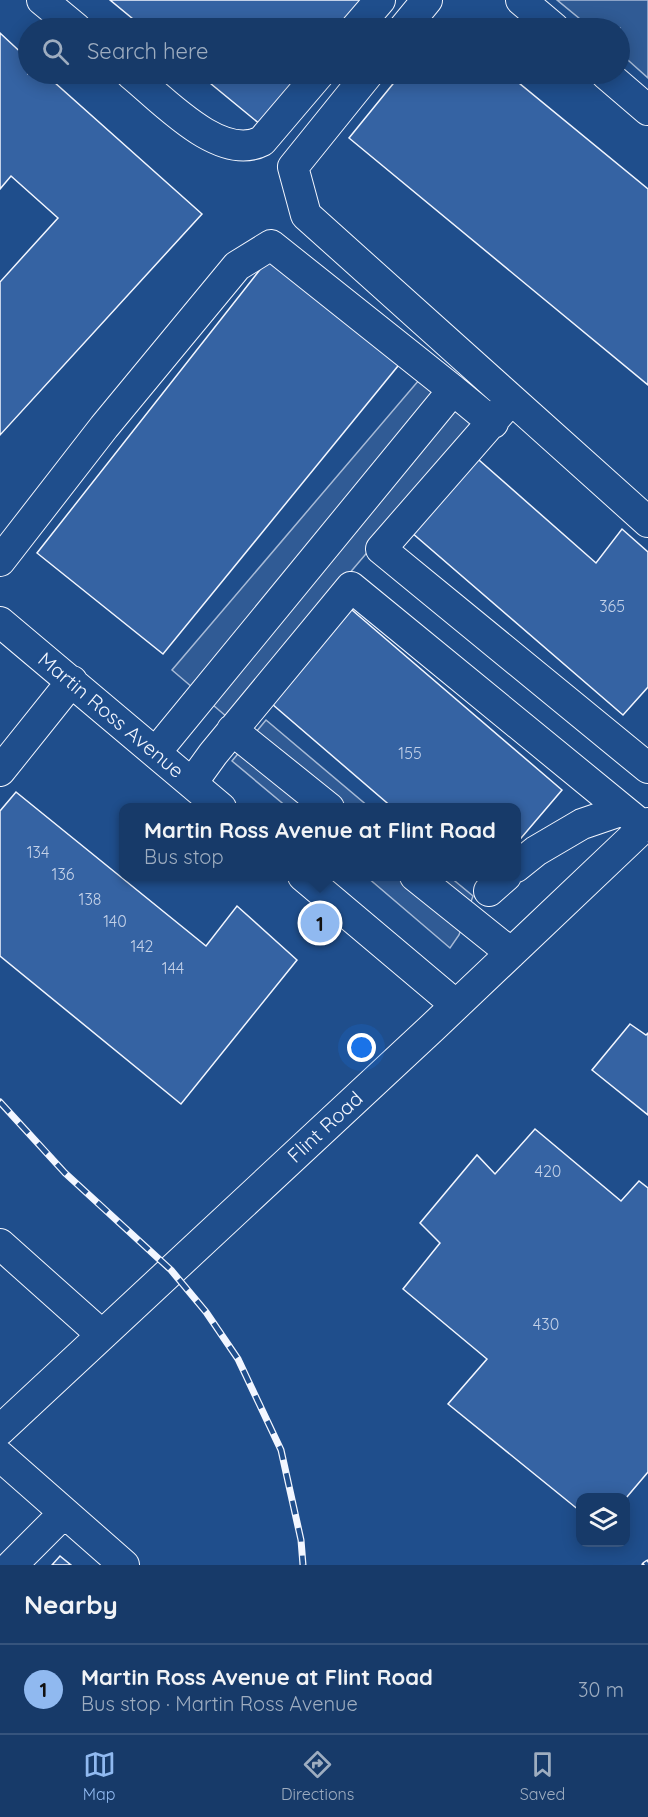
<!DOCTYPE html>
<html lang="en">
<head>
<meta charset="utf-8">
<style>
	:root { --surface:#173a69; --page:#244571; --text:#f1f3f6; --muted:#9eadc0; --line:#36547d; --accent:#90b9f0 }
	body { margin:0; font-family:Quicksand,sans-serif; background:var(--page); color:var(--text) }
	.controls { position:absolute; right:18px; bottom:18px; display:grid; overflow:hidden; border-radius:12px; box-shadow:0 3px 15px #0003 }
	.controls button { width:54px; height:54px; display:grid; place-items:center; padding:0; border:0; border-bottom:2px solid var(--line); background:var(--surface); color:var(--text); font:30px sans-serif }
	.you { position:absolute; left:362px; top:1048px; width:21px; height:21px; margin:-15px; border:4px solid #fff; border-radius:50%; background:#1a73e8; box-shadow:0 0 0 9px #1a73e833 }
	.badge { display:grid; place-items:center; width:39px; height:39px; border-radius:50%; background:var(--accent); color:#111; font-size:20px; font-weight:700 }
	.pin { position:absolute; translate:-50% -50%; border:3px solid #fff; box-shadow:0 2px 6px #0006 }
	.popup { position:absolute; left:119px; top:803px; width:402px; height:78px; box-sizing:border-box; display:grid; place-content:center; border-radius:12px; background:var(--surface); filter:drop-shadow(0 2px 4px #0005); font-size:20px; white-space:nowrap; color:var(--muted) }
	.popup b { font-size:22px; color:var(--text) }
	.popup::after { content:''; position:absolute; left:50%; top:100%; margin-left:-12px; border:12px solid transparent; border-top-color:var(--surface) }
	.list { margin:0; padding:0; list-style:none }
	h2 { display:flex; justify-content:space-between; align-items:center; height:78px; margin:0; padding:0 24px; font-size:26px }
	h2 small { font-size:20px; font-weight:400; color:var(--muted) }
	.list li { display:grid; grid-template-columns:39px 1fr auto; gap:18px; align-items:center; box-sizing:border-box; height:90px; padding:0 24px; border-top:2px solid var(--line) }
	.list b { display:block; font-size:22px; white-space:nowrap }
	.list p { margin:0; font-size:20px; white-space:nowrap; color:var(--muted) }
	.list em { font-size:20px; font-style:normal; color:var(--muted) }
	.icon { flex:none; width:33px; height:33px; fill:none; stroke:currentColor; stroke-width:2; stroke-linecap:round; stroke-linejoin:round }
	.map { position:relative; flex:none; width:648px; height:1565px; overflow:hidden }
	.search { position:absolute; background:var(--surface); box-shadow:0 3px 15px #0003; left:18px; right:18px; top:18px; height:66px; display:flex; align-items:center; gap:15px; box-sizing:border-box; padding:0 21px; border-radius:33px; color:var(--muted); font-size:22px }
	.sheet { height:168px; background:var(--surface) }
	nav { display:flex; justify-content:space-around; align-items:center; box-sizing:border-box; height:84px; border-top:2px solid var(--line); background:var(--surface); font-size:16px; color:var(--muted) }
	nav a { display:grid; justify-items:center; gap:3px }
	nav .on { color:var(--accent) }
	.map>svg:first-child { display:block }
</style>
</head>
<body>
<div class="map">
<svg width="648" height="1565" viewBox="0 0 648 1565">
	<rect width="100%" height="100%" fill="#1f4e8c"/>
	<path fill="#305b95" stroke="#a8bbd7" stroke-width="1.5" d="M557 0H648V78L620 53V28H591Z
		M419 380 474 427 227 717 172 670Z
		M266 720 369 807H287L232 761Z
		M367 877H450L473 896 459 935 450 948Z"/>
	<path fill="#3563a3" stroke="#f2f6ff" stroke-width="1.5" d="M110 0H365L341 28H144Z
		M0 33 28 59V74H45L202 214 0 435V282L58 218 11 176 0 189Z
		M199 74H304L261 125Z
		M401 74H508L648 189V385L349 138Z
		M270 257 402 361 163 654 37 553Z
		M471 453 596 563 622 529 648 552V687L623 715 404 526Z
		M345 604 562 790 516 844V808H393L265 698Z
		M16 792 206 946 237 906 297 960 181 1104 0 956V811Z
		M630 1024 646 1035 648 1033V1115L592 1070Z
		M535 1129 621 1201 639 1181 648 1188V1472L626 1498H580V1511L448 1404 487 1359 403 1289 440 1243 420 1223 477 1155 495 1174Z
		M60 1556 71 1565H52Z"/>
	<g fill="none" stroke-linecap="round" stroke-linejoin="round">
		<g stroke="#f2f6ff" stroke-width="32">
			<path id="minor" d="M42 0 76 28
				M521 0 554 28
				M356 28 380 0
				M404 28 427 0
				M131 74C162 99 220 163 262 141L319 74
				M368 74 293 167 306 215 648 522
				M606 74 648 110
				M511 400 381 549 648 768
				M0 561 104 427 237 266 271 245 453 390
				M0 622 221 808
				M232 730 329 808
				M156 752 453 390 493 423
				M0 771 72 681
				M192 783 213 754 351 587 644 827
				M516 867 536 851 582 824 623 810
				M303 876 456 1005
				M415 876 511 953
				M489 891 506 876
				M0 1244 102 1335
				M0 1430 433 1027 648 823
				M0 1456 124 1565
				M12 1565 64 1513"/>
		</g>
		<use href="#minor" stroke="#1f4e8c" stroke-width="30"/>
		<g stroke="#f2f6ff" stroke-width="7">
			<path id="rail" d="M0 1102 65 1173 171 1270 206 1312 238 1359 281 1450 301 1540 303 1565
				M645 1565 648 1563"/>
		</g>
		<use href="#rail" stroke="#1f4e8c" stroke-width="4.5" stroke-dasharray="14" stroke-linecap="butt"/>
	</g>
	<g text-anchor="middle" stroke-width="4.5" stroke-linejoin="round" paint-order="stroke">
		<g font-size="16" fill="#c3d1e8">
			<text x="612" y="612">365</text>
			<text x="410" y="759">155</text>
			<text x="38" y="858">134</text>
			<text x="63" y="880">136</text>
			<text x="90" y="905">138</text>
			<text x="115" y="927">140</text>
			<text x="142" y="952">142</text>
			<text x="173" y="974">144</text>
			<text x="548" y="1177">420</text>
			<text x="546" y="1330">430</text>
		</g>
		<g font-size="20" fill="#f2f6ff" stroke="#1f4e8c">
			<text transform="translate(111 715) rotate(40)" y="7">Martin Ross Avenue</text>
			<text transform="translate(325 1127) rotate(-43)" y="7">Flint Road</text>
		</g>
	</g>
</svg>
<div class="controls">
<button><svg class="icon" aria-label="layers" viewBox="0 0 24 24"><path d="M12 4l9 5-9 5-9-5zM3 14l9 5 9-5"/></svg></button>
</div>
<div class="you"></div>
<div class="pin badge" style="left:320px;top:923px">1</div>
<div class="popup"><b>Martin Ross Avenue at Flint Road</b>Bus stop</div>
<div class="search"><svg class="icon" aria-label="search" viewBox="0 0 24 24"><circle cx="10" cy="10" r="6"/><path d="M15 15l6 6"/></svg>Search here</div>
</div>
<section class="sheet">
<h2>Nearby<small></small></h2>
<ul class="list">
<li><span class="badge">1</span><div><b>Martin Ross Avenue at Flint Road</b><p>Bus stop · Martin Ross Avenue</p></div><em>30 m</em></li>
</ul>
</section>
<nav>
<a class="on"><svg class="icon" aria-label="map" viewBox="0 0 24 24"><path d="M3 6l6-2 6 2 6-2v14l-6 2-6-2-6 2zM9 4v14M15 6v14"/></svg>Map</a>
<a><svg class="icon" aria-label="directions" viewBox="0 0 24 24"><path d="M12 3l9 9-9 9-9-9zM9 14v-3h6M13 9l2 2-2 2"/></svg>Directions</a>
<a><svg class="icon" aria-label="saved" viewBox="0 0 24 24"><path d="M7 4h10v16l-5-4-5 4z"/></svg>Saved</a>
</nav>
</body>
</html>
